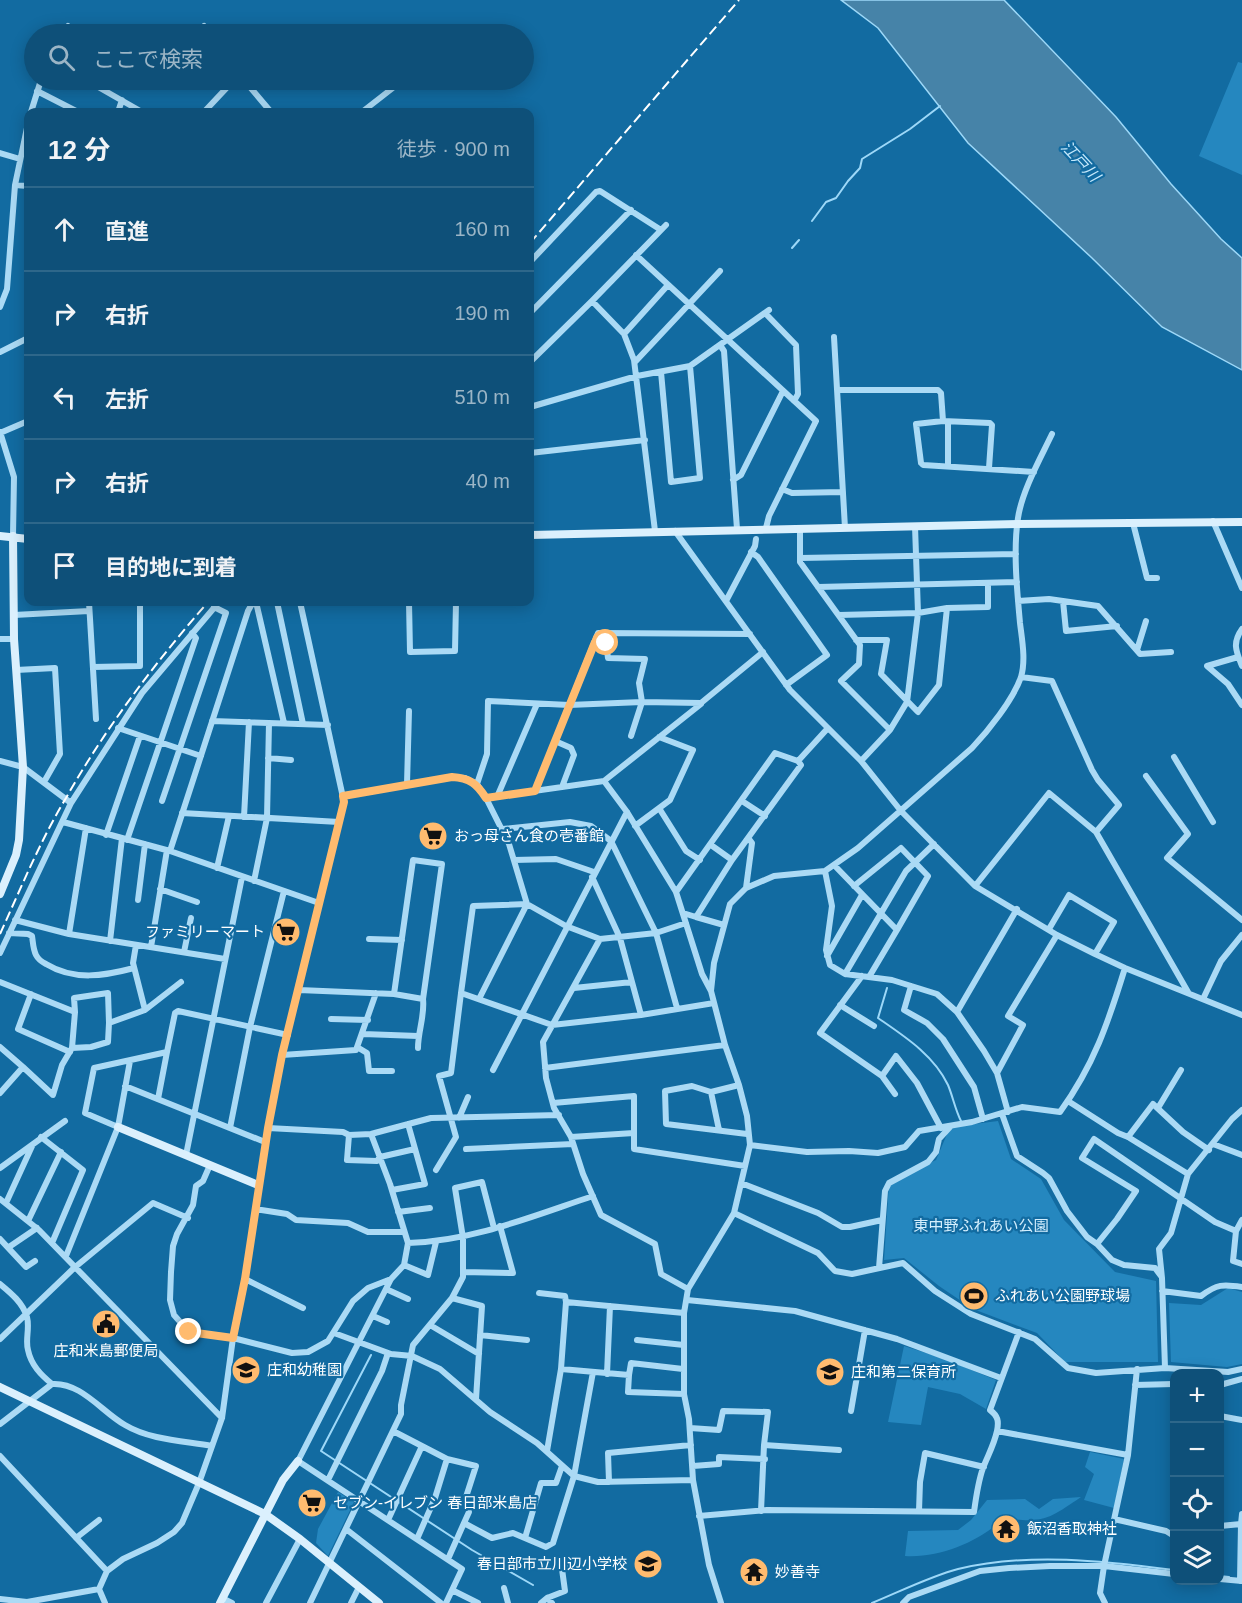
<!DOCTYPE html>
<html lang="ja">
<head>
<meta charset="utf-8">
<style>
	:root { --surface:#0e5079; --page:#1c5a80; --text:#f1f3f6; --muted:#9bb5c6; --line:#2e678a }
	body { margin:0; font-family:Helvetica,"Noto Sans JP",sans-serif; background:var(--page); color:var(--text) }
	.controls { position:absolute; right:18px; bottom:18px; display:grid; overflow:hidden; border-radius:12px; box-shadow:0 3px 15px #0003 }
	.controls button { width:54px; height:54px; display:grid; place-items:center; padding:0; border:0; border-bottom:2px solid var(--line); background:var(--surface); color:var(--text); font:30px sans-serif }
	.stop { position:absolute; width:18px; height:18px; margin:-14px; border:4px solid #ffbb6f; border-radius:50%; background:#fff }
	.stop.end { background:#ffbb6f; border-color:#fff; box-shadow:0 2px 6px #0008 }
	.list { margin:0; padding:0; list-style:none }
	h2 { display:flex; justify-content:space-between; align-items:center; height:78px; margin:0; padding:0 24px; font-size:26px }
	h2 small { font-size:20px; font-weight:400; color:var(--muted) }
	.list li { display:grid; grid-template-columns:39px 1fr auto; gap:18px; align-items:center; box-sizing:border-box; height:84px; padding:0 24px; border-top:2px solid var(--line) }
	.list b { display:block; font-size:22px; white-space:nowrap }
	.list em { font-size:20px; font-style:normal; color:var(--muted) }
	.icon { flex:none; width:33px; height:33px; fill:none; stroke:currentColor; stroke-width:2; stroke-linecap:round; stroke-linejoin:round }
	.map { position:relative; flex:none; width:1242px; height:1603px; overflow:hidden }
	.search { position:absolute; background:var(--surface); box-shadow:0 3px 15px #0003; left:24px; top:24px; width:510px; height:66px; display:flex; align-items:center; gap:15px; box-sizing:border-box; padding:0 21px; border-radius:33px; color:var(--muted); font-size:22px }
	.panel { position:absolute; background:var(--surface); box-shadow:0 3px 15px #0003; left:24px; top:108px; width:510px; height:498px; border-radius:12px }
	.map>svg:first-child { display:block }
</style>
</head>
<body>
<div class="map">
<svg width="1242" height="1603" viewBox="0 0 1242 1603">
	<rect width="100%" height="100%" fill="#126ba1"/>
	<path fill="#2587bf" d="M1238 62 1242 63V175L1199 156Z
		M998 1121 1011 1159 1041 1179 1064 1220 1115 1272 1156 1281 1158 1362H1065L1037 1333 973 1309 939 1286 904 1258 884 1260 889 1183 936 1160 950 1127Z
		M1228 1288 1242 1292V1364L1227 1367 1171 1362 1169 1303 1201 1305Z
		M904 1346 942 1358 996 1380 986 1409 960 1394 928 1387 921 1425 888 1422Z
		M1090 1452 1124 1459 1114 1508 1084 1500 1094 1474 1085 1467Z
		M338 1492 354 1502 328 1556 316 1543 318 1529Z
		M1081 1497C1050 1518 1044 1524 1005 1518 977 1542 942 1558 905 1556L908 1531 958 1530 971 1520 987 1500 1025 1499 1039 1509 1053 1499Z"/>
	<path fill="#4683a8" stroke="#9dd8f8" stroke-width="1.5" d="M841 0H1004L1116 117 1171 184 1221 239 1242 258V370L1162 327 1092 258 968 143 878 28Z"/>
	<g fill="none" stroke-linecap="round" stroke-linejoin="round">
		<path stroke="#9dd8f8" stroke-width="2" d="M812 221 826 202 836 198 848 181 860 168 862 159 910 129 940 106
			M792 248 799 240
			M887 988 878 1018C904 1036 934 1055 948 1085 953 1097 955 1109 961 1121
			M371 1355 321 1451 472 1550 533 1585
			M1220 1576 1229 1577
			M872 1603C899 1592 931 1576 958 1569 1029 1552 1104 1561 1174 1570"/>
		<path stroke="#abdaf5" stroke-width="6" d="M204 26 211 34
			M63 34 68 26
			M86 80 142 112
			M244 80 271 112
			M37 91 78 112
			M31 112 41 80
			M118 112 122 100
			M204 112 234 80
			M362 112 403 80
			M0 153 20 159
			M15 185 28 186
			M636 255 816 421 769 516 766 528
			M530 262 596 192 600 191 661 230
			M592 301 624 334 634 360 655 531
			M0 307 7 289 15 185 28 123
			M530 313 631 210
			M765 313 796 345 798 394 794 401
			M624 334 668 285
			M834 337 845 528
			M720 345 724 351 737 529
			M0 352 28 338
			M530 362 592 301 666 225
			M635 362 720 271
			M661 372 671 482 700 478 690 366
			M838 390H938L941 393 943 421
			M530 407 637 376 690 366 769 310
			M948 422V466
			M0 432 14 477 13 536
			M0 433 28 421
			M530 453 645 440
			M989 468 992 425 990 423 943 421 916 424 921 463 923 465 1034 472
			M733 480 741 475 783 391
			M782 489 792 493 843 492
			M1213 521 1242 588
			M1133 523 1147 578H1157
			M800 529V562L860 645 859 664 841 681 890 730
			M675 531 790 690 861 761 901 811 975 886 1057 935 1095 954 1125 968 1242 1015
			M751 552 758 557 827 655 786 685
			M800 558 1016 554
			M818 587 1017 582
			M726 601 755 546 756 539
			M1018 601 1049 599 1098 606 1140 654 1171 652
			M1063 601 1066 631 1117 626
			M89 602 96 719
			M256 602 284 723
			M277 602 303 724
			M409 602 410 652 455 651 456 602
			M14 615 89 611
			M839 615 918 613 947 608
			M1242 629C1232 643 1236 651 1242 666
			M0 639H14
			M856 640H887L881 674 918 712 939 685 947 608 988 607V583
			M595 642 606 643 608 658 645 659 639 683 642 702 631 736
			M1137 650 1146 621
			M1238 657 1207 666 1228 684 1242 705
			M93 667 140 666V602
			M16 670 55 668 60 754 44 782
			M1021 677 1052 681 1092 770 1098 780 1119 805 1096 832
			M212 721 328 725
			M118 728 201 756
			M555 741 571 748 574 755 562 787
			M1174 757 1213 822
			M268 758 291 760
			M0 761 23 767 71 803
			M861 761 890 730 907 702 918 613 915 526
			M1146 776 1188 834 1167 858 1242 920
			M604 781 627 812 676 892 702 974 711 991 725 1045 739 1085 747 1116 750 1145 734 1213 688 1289 684 1313V1394L689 1419 693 1480 709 1565 721 1603
			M407 784 409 711
			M477 784 487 754 488 701 569 705 642 702 701 703 763 652
			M535 791 598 633 750 634
			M343 796 452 777 465 778 477 784 486 798 509 844 527 904 479 999
			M497 797 537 704
			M486 798 604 781 701 704
			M162 801 226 613 214 607
			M742 801 765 816
			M659 808 686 851 700 860
			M182 813 339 822
			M244 817 249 722
			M63 822 170 851 319 903
			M635 826 670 800 693 750 659 737
			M503 829 570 822 591 826 611 841 656 933 677 1008
			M106 835 140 736
			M127 840 196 638 192 633
			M711 845 732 860
			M170 851 248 611 253 602
			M514 860 556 859 594 872
			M834 865 897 930 928 876 901 848 854 886
			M217 868 229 816
			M825 871 832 906 826 950 830 965 845 974 892 980 937 994 957 1012 984 1051 997 1073 1008 1112
			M592 877 620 938 641 1015
			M254 881 267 818 269 723
			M975 886 1049 793 1096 832 1188 992
			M746 888 752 843 749 839
			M160 889 197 902
			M676 892 775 753 798 761
			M138 900 145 844
			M683 913 696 917 732 860 801 765 798 761 828 728
			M696 917 724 925
			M15 920 69 934 225 959
			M686 923 656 933 600 939 566 926 527 904 473 906 461 993 552 1025 641 1015 714 1003
			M1049 929 1069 895 1114 922 1095 954
			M9 933 28 934 32 936C33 942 33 949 36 955 38 959 42 962 46 964 74 981 104 976 134 968
			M69 934 86 828
			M369 939 402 940
			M600 939 543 1042 546 1078 554 1108 571 1137 583 1174 601 1215 655 1244 661 1274 688 1289
			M110 941 122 838
			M136 945 133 963 145 1010
			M151 947 167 850
			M184 952 191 918
			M0 953 71 803 142 693 219 602
			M827 956 862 895
			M845 974 906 871 934 844
			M862 976 820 1033 882 1076
			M869 977 897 930
			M0 982 75 1012 72 1048 62 1065 53 1095 23 1067 0 1093
			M911 986 904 1010 927 1023 943 1039 974 1087 983 1119
			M574 988 632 982
			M299 990 394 994
			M711 991 714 963 730 904 746 888 774 876 825 871 858 848 972 748C988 731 1013 700 1021 677 1026 660 1022 640 1020 623 1017 590 1013 550 1018 518 1022 491 1040 459 1052 434
			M31 994 18 1029 70 1052
			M1203 999 1221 961 1242 935
			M840 1005 874 1026
			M75 1012 74 998 108 993 109 1023
			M957 1012 1017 909
			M331 1019 368 1020
			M363 1034 418 1036
			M0 1047 23 1067
			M357 1047 367 1053 369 1071H392
			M72 1048 91 1047 108 1042 109 1023 145 1010 181 982
			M418 1048C418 1031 425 1015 423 999L442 864 413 860 394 994 423 999
			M282 1055 356 1050 376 993
			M545 1068 725 1045
			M493 1070 627 812
			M997 1073 1023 1025 1008 1016 1057 935
			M739 1085 711 1092 692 1086 665 1091 666 1124 747 1134
			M125 1086 265 1142
			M711 1092 719 1130
			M895 1094 882 1076 896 1056 917 1083 941 1128
			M158 1099 167 1052
			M1068 1101 1118 1133 1128 1137 1188 1174
			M553 1103 634 1096V1149L745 1166
			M1158 1108 1181 1070
			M1002 1114 1017 1156 1043 1173 1049 1178 1067 1211 1087 1237 1097 1244 1112 1260 1124 1265 1155 1268 1161 1276
			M459 1118 468 1097
			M118 1127 85 1113 94 1068 167 1052 175 1013 178 1011 288 1035
			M230 1128 250 1027 284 891
			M268 1128 343 1132 349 1135 371 1134 431 1118 559 1115
			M371 1134 390 1184 408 1243 404 1265 391 1279 298 1461 462 1569 446 1603
			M349 1135 347 1160 377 1161 380 1157 415 1149
			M41 1137 83 1170 52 1243
			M571 1137 634 1133
			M1128 1137 1153 1104 1183 1132 1209 1150
			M1213 1144 1242 1155
			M750 1145 807 1152 849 1151 878 1153 905 1147 919 1131 972 1122 1022 1107 1060 1112C1094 1065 1108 1023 1125 968
			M466 1149 573 1144
			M186 1155 242 877
			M210 1165 203 1181 196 1186 193 1205 177 1234 173 1246 171 1272 170 1300 174 1315 189 1332 233 1338 292 1353 308 1352 328 1341 353 1301 368 1288 391 1279
			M0 1168 65 1121
			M436 1170 456 1137 439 1076 451 1073 461 993
			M741 1183 818 1213 842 1227H850L882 1220
			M392 1190 425 1184 408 1124
			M0 1199 39 1230 222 1418
			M6 1203 33 1144
			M255 1209 287 1214 296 1220 348 1223 368 1232H404
			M398 1212 430 1208
			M734 1213 818 1253 835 1271 852 1274 903 1263 935 1291 971 1314 1035 1339 1068 1368 1096 1373 1165 1368 1228 1372 1242 1369
			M1242 1220 1236 1231 1233 1261 1242 1264
			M28 1221 61 1152
			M0 1239 26 1267 35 1261
			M408 1243C473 1241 533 1216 593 1196
			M1097 1244 1117 1219 1136 1191 1082 1158 1094 1139 1215 1222 1236 1231
			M9 1247 37 1228
			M66 1256 118 1127 130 1061
			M404 1265 428 1275 436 1242
			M879 1268 885 1191 889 1183 928 1162 936 1152 939 1139 950 1127
			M463 1272 513 1273 500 1226
			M245 1279 303 1308
			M0 1284C11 1293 23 1303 27 1317 30 1328 25 1340 28 1350 31 1365 41 1375 52 1384
			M386 1289 408 1299
			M1162 1291 1201 1296C1217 1284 1223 1284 1242 1287
			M539 1293 565 1296 566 1302 561 1369 547 1451
			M452 1298 482 1306 476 1399
			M687 1300 795 1311 897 1339 1001 1378
			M566 1302 684 1313
			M373 1316 387 1322
			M430 1325 479 1354
			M1019 1332 990 1410C998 1416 999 1421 997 1431L1128 1455
			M334 1333 391 1354 412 1356 440 1369 490 1412 537 1443 574 1476 598 1482 693 1480
			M480 1335 527 1340
			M0 1339 74 1268 153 1203 188 1218
			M637 1340 684 1345
			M1165 1368 1162 1278 1159 1249 1171 1233 1188 1174 1232 1119 1242 1110
			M561 1369 629 1375 631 1363 683 1369
			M607 1374 610 1306
			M629 1375 628 1392 684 1394
			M1135 1385 1174 1384
			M1220 1385 1242 1379
			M851 1411 865 1330
			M1220 1416 1242 1420
			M0 1424 52 1384C81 1382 102 1412 125 1425 150 1440 184 1441 212 1446
			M690 1428 719 1430 723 1411 768 1412 764 1445
			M393 1431 447 1459 476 1466 466 1497 469 1512 464 1523
			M0 1456 107 1571
			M693 1466 719 1464V1457L765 1459
			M328 1480 382 1371 388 1353
			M609 1482 608 1453 691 1445
			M761 1511 764 1445 839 1450
			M919 1511 920 1482 925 1453 984 1467
			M699 1516 767 1510 974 1512C976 1497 978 1482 983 1468 988 1455 994 1445 997 1431
			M1114 1519 1166 1531 1174 1536
			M388 1520 422 1446
			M1220 1526 1241 1524 1242 1514
			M346 1529 441 1603
			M76 1538 99 1520
			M525 1538 541 1483H556L562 1466
			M417 1539 435 1498 447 1459
			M448 1559 464 1523 492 1538 513 1533 546 1547 553 1543 574 1476 593 1372
			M1220 1579 1242 1581
			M1240 1581 1241 1524
			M504 1588 508 1603
			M452 1590 478 1603
			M222 1598 232 1603
			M547 1598 565 1591 562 1569 579 1566
			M0 1599 27 1602 99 1589
			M105 1603 99 1589 107 1571 123 1559 157 1543 174 1532 182 1523 199 1483 222 1418 233 1338 245 1279 268 1128 282 1055 344 802 300 602
			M266 1603 300 1539
			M310 1603 401 1414V1405L413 1345 452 1298 463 1277V1238L455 1188 482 1182 494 1228
			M351 1603 359 1587
			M541 1603 547 1598 552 1603
			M903 1603 909 1597 980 1571 1009 1568 1050 1566H1104L1174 1574
			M1105 1603 1100 1593 1104 1566 1128 1455 1137 1369"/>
		<path stroke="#dbf0fd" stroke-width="8" d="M530 535 1018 524 1242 522
			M0 536 28 539
			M0 894 16 855 19 840 23 767 14 639 13 536
			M118 1127 258 1185
			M0 1387 265 1514 300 1539 379 1603
			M220 1603 283 1480 298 1461"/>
		<path stroke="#fff" stroke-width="2" stroke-dasharray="10 4.5" stroke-linecap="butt" d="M530 243 739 0
			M0 934C21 888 40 841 66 798 106 727 155 663 208 602"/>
	</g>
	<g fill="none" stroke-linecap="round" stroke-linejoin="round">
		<path stroke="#ffbb6f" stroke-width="8" d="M189 1332 233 1338 245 1279 268 1128 282 1055 344 802 343 796 452 777C470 778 477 784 486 798L535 791 595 642 606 643"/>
	</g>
	<defs>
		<g id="supermarket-disc" transform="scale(1.5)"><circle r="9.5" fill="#ffbb6f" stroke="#126ba1"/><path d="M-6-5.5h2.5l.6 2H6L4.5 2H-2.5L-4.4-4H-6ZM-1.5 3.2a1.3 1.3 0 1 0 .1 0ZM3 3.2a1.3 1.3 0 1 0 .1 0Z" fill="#111"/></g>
		<g id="stadium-disc" transform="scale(1.5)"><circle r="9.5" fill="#ffbb6f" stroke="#126ba1"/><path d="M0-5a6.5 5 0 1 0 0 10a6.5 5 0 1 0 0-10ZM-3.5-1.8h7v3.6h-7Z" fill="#111"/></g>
		<g id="civic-disc" transform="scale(1.5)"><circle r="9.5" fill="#ffbb6f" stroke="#126ba1"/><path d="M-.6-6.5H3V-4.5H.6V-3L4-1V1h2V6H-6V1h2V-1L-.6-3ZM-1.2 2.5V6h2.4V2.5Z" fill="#111"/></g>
		<g id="school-disc" transform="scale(1.5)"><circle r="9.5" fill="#ffbb6f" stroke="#126ba1"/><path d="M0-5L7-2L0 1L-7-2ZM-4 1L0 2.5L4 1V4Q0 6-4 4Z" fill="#111"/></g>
		<g id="temple-disc" transform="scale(1.5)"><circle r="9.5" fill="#ffbb6f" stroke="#126ba1"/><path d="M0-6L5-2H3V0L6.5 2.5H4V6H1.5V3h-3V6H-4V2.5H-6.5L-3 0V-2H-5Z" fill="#111"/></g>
	</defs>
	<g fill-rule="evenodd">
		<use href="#supermarket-disc" x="433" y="836"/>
		<use href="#supermarket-disc" x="286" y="932"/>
		<use href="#stadium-disc" x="974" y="1296"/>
		<use href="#civic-disc" x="106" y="1324"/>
		<use href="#school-disc" x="246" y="1370"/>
		<use href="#school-disc" x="830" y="1372"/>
		<use href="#supermarket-disc" x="312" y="1503"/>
		<use href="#temple-disc" x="1006" y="1529"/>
		<use href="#school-disc" x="648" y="1564"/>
		<use href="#temple-disc" x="754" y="1572"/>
	</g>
	<g text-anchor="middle" stroke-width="4.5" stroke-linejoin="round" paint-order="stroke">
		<g font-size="15" fill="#fff" stroke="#126ba1" text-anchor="start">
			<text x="454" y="841">おっ母さん食の壱番館</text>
			<text x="265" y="937" text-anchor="end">ファミリーマート</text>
			<text x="995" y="1301">ふれあい公園野球場</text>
			<text x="106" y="1356" text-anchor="middle">庄和米島郵便局</text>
			<text x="267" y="1375">庄和幼稚園</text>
			<text x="851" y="1377">庄和第二保育所</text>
			<text x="333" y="1508">セブン-イレブン 春日部米島店</text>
			<text x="1027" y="1534">飯沼香取神社</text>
			<text x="627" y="1569" text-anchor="end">春日部市立川辺小学校</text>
			<text x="775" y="1577">妙善寺</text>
		</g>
		<g font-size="15" fill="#d4effe" stroke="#126ba1">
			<text x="981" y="1231">東中野ふれあい公園</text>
		</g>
		<g font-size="16" font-style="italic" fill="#c6e9fc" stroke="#126ba1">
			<text transform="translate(1081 161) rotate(47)" y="6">江戸川</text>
		</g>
	</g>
</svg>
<div class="controls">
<button>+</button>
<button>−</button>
<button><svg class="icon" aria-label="locate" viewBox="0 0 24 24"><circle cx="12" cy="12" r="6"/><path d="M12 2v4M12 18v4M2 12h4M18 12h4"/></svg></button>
<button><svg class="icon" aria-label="layers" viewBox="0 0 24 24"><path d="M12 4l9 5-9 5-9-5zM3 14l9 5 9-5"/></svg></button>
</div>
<div class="stop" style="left:606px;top:643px"></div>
<div class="stop end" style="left:189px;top:1332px"></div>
<div class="search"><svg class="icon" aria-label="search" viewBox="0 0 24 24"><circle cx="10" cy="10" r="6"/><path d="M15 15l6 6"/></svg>ここで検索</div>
<section class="panel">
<h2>12 分<small>徒歩 · 900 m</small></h2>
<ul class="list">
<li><svg class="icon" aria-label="ahead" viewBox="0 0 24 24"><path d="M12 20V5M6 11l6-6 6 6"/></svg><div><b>直進</b></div><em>160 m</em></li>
<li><svg class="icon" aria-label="right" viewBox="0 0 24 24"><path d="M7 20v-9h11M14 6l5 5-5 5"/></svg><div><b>右折</b></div><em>190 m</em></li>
<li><svg class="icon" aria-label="left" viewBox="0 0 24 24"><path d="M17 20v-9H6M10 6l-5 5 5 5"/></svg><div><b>左折</b></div><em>510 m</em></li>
<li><svg class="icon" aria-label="right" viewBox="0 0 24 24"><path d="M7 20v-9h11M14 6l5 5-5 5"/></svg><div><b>右折</b></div><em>40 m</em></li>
<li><svg class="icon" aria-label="arrive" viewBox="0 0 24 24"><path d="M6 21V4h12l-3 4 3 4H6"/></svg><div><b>目的地に到着</b></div></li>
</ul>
</section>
</div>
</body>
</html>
